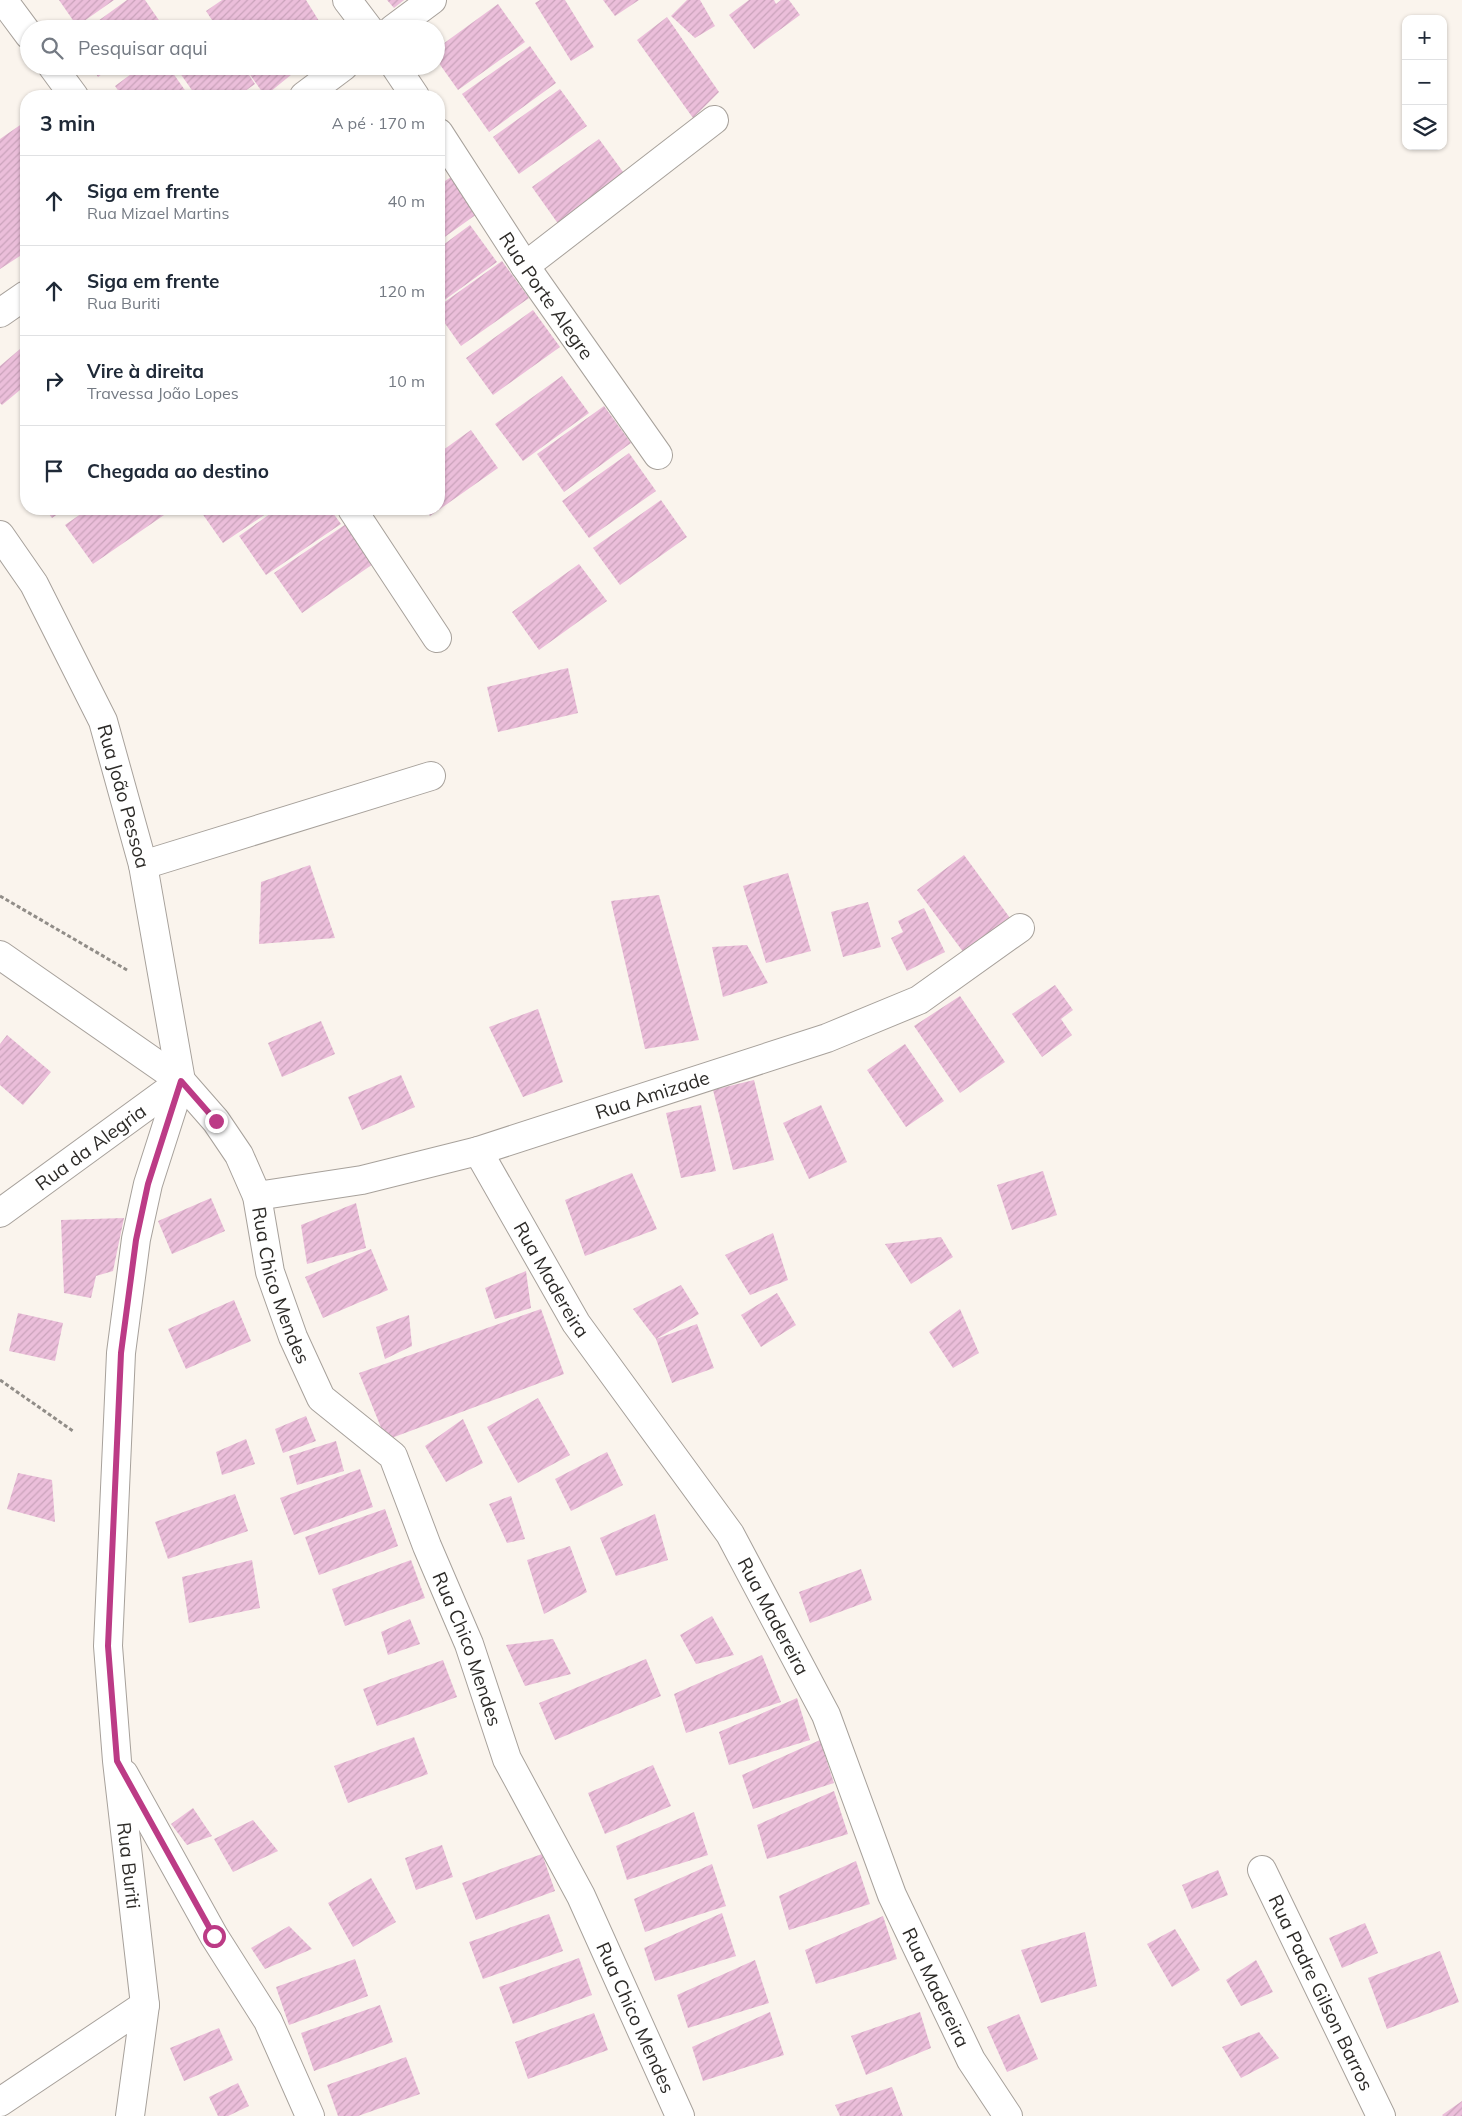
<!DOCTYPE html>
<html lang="pt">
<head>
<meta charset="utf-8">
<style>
	:root { --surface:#fff; --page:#f6f6f7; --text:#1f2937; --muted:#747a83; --line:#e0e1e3 }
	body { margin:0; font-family:Mulish,sans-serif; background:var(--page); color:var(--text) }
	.controls { position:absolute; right:15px; top:15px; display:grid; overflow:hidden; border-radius:10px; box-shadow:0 1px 4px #0004 }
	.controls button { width:45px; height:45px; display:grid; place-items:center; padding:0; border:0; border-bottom:1px solid var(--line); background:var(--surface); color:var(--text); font:25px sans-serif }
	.stop { position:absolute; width:15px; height:15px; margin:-11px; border:4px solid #bc3b86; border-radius:50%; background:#fff }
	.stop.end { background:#bc3b86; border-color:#fff; box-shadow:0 1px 5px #0008 }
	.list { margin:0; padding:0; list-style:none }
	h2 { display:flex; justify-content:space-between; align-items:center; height:65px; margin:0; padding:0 20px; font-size:21px }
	h2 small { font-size:16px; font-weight:400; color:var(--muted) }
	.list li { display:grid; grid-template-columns:32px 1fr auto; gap:15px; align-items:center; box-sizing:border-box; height:90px; padding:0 20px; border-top:1px solid var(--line) }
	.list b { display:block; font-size:19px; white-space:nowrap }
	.list p { margin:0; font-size:16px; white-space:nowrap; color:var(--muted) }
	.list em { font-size:16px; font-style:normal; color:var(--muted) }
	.icon { flex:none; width:28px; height:28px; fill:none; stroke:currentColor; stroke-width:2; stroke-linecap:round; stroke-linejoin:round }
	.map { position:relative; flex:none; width:1462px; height:2116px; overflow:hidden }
	.search { position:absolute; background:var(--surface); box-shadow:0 1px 4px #0004; left:20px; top:20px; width:425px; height:55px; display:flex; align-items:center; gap:12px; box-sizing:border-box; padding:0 18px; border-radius:28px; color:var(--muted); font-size:19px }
	.panel { position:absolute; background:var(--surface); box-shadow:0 1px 4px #0004; left:20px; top:90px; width:425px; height:425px; border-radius:20px }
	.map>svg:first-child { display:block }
</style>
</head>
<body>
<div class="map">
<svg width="1462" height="2116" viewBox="0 0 1462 2116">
	<defs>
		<pattern id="building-hatch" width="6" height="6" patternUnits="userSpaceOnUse" patternTransform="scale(1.25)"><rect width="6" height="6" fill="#ebbeda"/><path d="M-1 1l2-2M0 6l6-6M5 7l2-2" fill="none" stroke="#caa3bb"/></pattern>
	</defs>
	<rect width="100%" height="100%" fill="#faf4ed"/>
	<path fill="url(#building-hatch)" d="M59 0H114L77 26Z
		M127 0H145L165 29H87Z
		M222 0H306L324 29H218L206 11Z
		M387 0H404L394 8Z
		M540 0H565L594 47 571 61 535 3Z
		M603 0H639L615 16Z
		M687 0H700L715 26 695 38 671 16Z
		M749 0H774L776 4 781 0H789L800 15 754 49 729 15Z
		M498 4 525 42 458 90 436 59V49Z
		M667 17 719 92 693 118 637 40Z
		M530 46 556 83 489 132 462 94Z
		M91 66H113L98 77Z
		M142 66H168L189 96H122L115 86Z
		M175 66H243L255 84 238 96H196Z
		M244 66H302L265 96Z
		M560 89 587 126 519 174 493 137Z
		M26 121V252L0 269V139Z
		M599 139 626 176 559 225 532 187Z
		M451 177 477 214 439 241V185Z
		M470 225 497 262 439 304V248Z
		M502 261 529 298 461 346 439 315V306Z
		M533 310 560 347 493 395 466 358Z
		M26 344V385L2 405 0 403V366Z
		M562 376 589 413 523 461 495 424Z
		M604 406 631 443 564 492 537 454Z
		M471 430 498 468 430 516 425 509H439V453Z
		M629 453 656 491 589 538 562 501Z
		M661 500 687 537 620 585 593 548Z
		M45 509H65L52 518Z
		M88 509H164L167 513 93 564 65 525Z
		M199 509H273L223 543Z
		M277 509H330L341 524 266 575 239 536Z
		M349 522 376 562 302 613 274 573Z
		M579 564 607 601 539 650 512 612Z
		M568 668 578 713 498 732 487 687Z
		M964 855 1010 918 964 953 917 890Z
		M310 865 335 938 259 944 261 882Z
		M788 873 811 951 766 963 743 886Z
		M659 895 699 1040 645 1049 611 901Z
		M868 902 881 947 843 957 831 912Z
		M924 908 945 952 907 971 891 938 903 932 898 921Z
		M747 945 768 983 723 997 712 947Z
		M1055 985 1073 1010 1061 1019 1072 1035 1042 1057 1012 1014Z
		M960 996 1005 1062 960 1093 914 1026Z
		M538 1009 563 1082 523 1097 489 1027Z
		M321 1021 335 1054 282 1077 268 1043Z
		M7 1035 51 1072 23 1105 0 1085V1044Z
		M905 1044 944 1101 906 1127 867 1070Z
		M401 1075 415 1107 362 1130 348 1097Z
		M754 1080 774 1160 733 1170 713 1090Z
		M701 1105 716 1171 681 1178 666 1113Z
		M821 1105 847 1162 809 1179 783 1123Z
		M1043 1171 1057 1215 1012 1230 997 1185Z
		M632 1173 657 1229 585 1256 565 1200Z
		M211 1198 225 1231 172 1254 158 1221Z
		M356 1203 366 1248 307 1264 301 1225Z
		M124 1218 113 1271 96 1276 91 1298 64 1293 61 1220Z
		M773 1233 788 1280 750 1295 725 1255Z
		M941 1237 953 1257 911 1284 885 1244Z
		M371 1249 388 1290 323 1318 305 1277Z
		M526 1271 531 1308 495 1319 485 1288Z
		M681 1285 699 1314 656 1339 697 1324 714 1368 672 1383 656 1339 633 1309Z
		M777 1293 796 1325 761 1347 741 1315Z
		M234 1300 251 1341 186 1369 168 1329Z
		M541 1309 564 1374 386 1440 359 1373Z
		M960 1309 979 1353 953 1368 929 1332Z
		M18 1313 63 1323 55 1361 9 1351Z
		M409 1315 412 1346 385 1359 376 1327Z
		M538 1398 570 1455 518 1483 487 1427Z
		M306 1416 316 1441 283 1453 275 1429Z
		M463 1419 483 1463 446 1482 425 1446Z
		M246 1439 255 1464 222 1475 216 1452Z
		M336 1441 344 1471 297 1485 289 1456Z
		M607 1452 623 1485 571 1511 555 1479Z
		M360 1469 373 1507 294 1535 280 1498Z
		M18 1473 52 1480 55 1522 7 1509Z
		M235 1494 248 1531 168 1559 155 1522Z
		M511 1496 525 1539 507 1543 489 1504Z
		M385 1509 398 1546 319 1575 305 1537Z
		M655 1514 668 1560 616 1576 600 1538Z
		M570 1546 587 1592 544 1614 527 1560Z
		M252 1560 260 1608 189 1623 182 1577Z
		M411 1560 425 1598 345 1626 332 1589Z
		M861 1569 872 1600 810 1623 799 1592Z
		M712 1616 734 1655 696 1664 680 1635Z
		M410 1619 420 1644 388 1655 381 1632Z
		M553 1639 571 1674 525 1686 506 1645Z
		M762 1655 781 1702 686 1733 674 1694Z
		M646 1659 661 1696 555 1740 539 1703Z
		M443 1660 457 1697 377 1726 363 1689Z
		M797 1698 810 1740 729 1765 719 1732Z
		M414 1737 428 1774 348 1803 334 1766Z
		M820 1740 834 1783 753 1809 742 1775Z
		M653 1765 671 1806 605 1834 588 1793Z
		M834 1791 848 1834 767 1859 757 1825Z
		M193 1808 212 1836 187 1845 171 1824Z
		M694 1812 708 1855 627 1880 616 1846Z
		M253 1820 278 1851 233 1872 214 1839Z
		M442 1845 453 1877 416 1890 405 1858Z
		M542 1854 555 1891 476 1920 462 1883Z
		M856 1861 870 1904 789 1930 779 1896Z
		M712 1864 726 1906 645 1932 634 1899Z
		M1218 1870 1228 1895 1192 1909 1182 1885Z
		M371 1878 396 1922 353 1947 328 1903Z
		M722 1913 736 1956 655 1981 644 1948Z
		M549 1914 563 1951 483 1979 469 1942Z
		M883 1916 897 1959 816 1984 805 1950Z
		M1365 1923 1378 1953 1342 1968 1329 1938Z
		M289 1926 312 1949 265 1969 251 1948Z
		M1175 1929 1200 1970 1172 1987 1147 1944Z
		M1085 1932 1097 1986 1041 2003 1021 1950Z
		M1440 1951 1459 2002 1387 2029 1368 1978Z
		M579 1958 592 1995 513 2024 499 1987Z
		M355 1959 368 1996 289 2025 276 1987Z
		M755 1960 769 2003 688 2028 677 1995Z
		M1256 1960 1273 1992 1241 2006 1226 1980Z
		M380 2005 393 2042 314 2071 301 2033Z
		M770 2012 784 2055 703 2081 692 2047Z
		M920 2012 931 2048 866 2075 851 2036Z
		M594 2013 608 2050 528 2079 515 2042Z
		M1019 2014 1038 2059 1007 2072 987 2027Z
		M219 2028 233 2060 184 2081 170 2048Z
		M1259 2032 1279 2058 1241 2078 1222 2047Z
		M406 2057 420 2094 358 2116H338L327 2085Z
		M238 2083 249 2106 228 2116H218L209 2097Z
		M892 2087 903 2116H840L835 2105Z
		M1462 2101V2116H1443L1442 2115Z"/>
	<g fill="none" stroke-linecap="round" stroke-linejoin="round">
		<g stroke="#a7a19b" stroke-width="30">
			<g id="minor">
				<path d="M3 0 29 35"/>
				<path d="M347 0 369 29"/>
				<path d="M393 29 432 0"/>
				<path d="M52 66 74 96"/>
				<path d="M395 66 415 96"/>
				<path d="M304 96 344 66"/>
				<path id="s1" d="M439 133 525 266 658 455"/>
				<path d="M525 266 714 120"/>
				<path d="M0 313 26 295"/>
				<path d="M352 509 437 638"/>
				<path id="s2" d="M0 535 34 584 103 721 143 865 181 1081 148 1184 136 1239 121 1353 108 1646 117 1761 145 2005 130 2116"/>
				<path d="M143 865 431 776"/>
				<path id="s3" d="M0 955 181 1081 216 1121 239 1155 257 1196 270 1272 293 1337 321 1398 393 1456 427 1546 469 1644 507 1759 581 1896 680 2116"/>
				<path id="s4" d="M478 1151 576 1323 730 1534 826 1715 892 1895 971 2060 1008 2116"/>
				<path id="s5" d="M257 1196 362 1180 478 1151 827 1038 919 1000 1020 928"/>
				<path id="s6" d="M0 1213 181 1081"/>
				<path d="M124 1774 214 1936 268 2021 310 2116"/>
				<path id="s7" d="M1262 1870 1381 2116"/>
				<path d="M0 2102 145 2005"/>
			</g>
		</g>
		<path stroke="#918d88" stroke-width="3" stroke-dasharray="4 2.5" stroke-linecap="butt" d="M0 896 127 970
			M0 1380 73 1431"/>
		<use href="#minor" stroke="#fff" stroke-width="28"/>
	</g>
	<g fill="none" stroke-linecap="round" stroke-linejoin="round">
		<path stroke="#bc3b86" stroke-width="6" d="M214 1936 117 1761 108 1646 121 1353 136 1240 148 1184 181 1081 216 1121"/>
	</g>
	<g text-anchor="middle" stroke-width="4.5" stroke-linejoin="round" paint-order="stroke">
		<g font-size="19" fill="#2d2b28" stroke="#fff">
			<text dy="7" stroke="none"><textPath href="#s1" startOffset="195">Rua Porte Alegre</textPath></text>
			<text dy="7" stroke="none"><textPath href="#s2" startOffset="291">Rua João Pessoa</textPath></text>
			<text dy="7" stroke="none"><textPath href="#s5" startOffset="409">Rua Amizade</textPath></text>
			<text dy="7" stroke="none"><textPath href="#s6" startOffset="112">Rua da Alegria</textPath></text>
			<text dy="7" stroke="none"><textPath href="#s4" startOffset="148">Rua Madereira</textPath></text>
			<text dy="7" stroke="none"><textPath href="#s3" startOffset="452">Rua Chico Mendes</textPath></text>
			<text dy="7" stroke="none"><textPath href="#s4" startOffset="552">Rua Madereira</textPath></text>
			<text dy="7" stroke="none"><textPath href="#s3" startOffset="872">Rua Chico Mendes</textPath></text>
			<text dy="7" stroke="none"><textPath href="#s2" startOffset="1375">Rua Buriti</textPath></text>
			<text dy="7" stroke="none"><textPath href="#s4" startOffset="958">Rua Madereira</textPath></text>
			<text dy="7" stroke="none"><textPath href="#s7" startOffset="136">Rua Padre Gilson Barros</textPath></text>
			<text dy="7" stroke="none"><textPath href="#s3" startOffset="1278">Rua Chico Mendes</textPath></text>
		</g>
	</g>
</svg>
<div class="controls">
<button>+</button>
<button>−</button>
<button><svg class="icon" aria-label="layers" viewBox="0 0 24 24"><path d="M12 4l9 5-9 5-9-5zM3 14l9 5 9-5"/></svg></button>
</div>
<div class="stop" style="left:214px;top:1936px"></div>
<div class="stop end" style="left:216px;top:1121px"></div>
<div class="search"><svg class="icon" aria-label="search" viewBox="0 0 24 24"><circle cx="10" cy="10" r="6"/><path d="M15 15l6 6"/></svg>Pesquisar aqui</div>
<section class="panel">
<h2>3 min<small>A pé · 170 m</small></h2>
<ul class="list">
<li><svg class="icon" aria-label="ahead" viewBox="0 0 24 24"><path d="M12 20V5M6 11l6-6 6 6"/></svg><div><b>Siga em frente</b><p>Rua Mizael Martins</p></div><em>40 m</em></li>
<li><svg class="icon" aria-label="ahead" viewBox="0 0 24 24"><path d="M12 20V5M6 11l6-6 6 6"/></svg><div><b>Siga em frente</b><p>Rua Buriti</p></div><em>120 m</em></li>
<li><svg class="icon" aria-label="right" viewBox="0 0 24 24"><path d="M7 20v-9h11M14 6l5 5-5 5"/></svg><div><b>Vire à direita</b><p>Travessa João Lopes</p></div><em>10 m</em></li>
<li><svg class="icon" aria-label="arrive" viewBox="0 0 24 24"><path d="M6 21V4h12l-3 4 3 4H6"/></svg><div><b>Chegada ao destino</b></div></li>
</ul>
</section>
</div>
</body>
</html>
